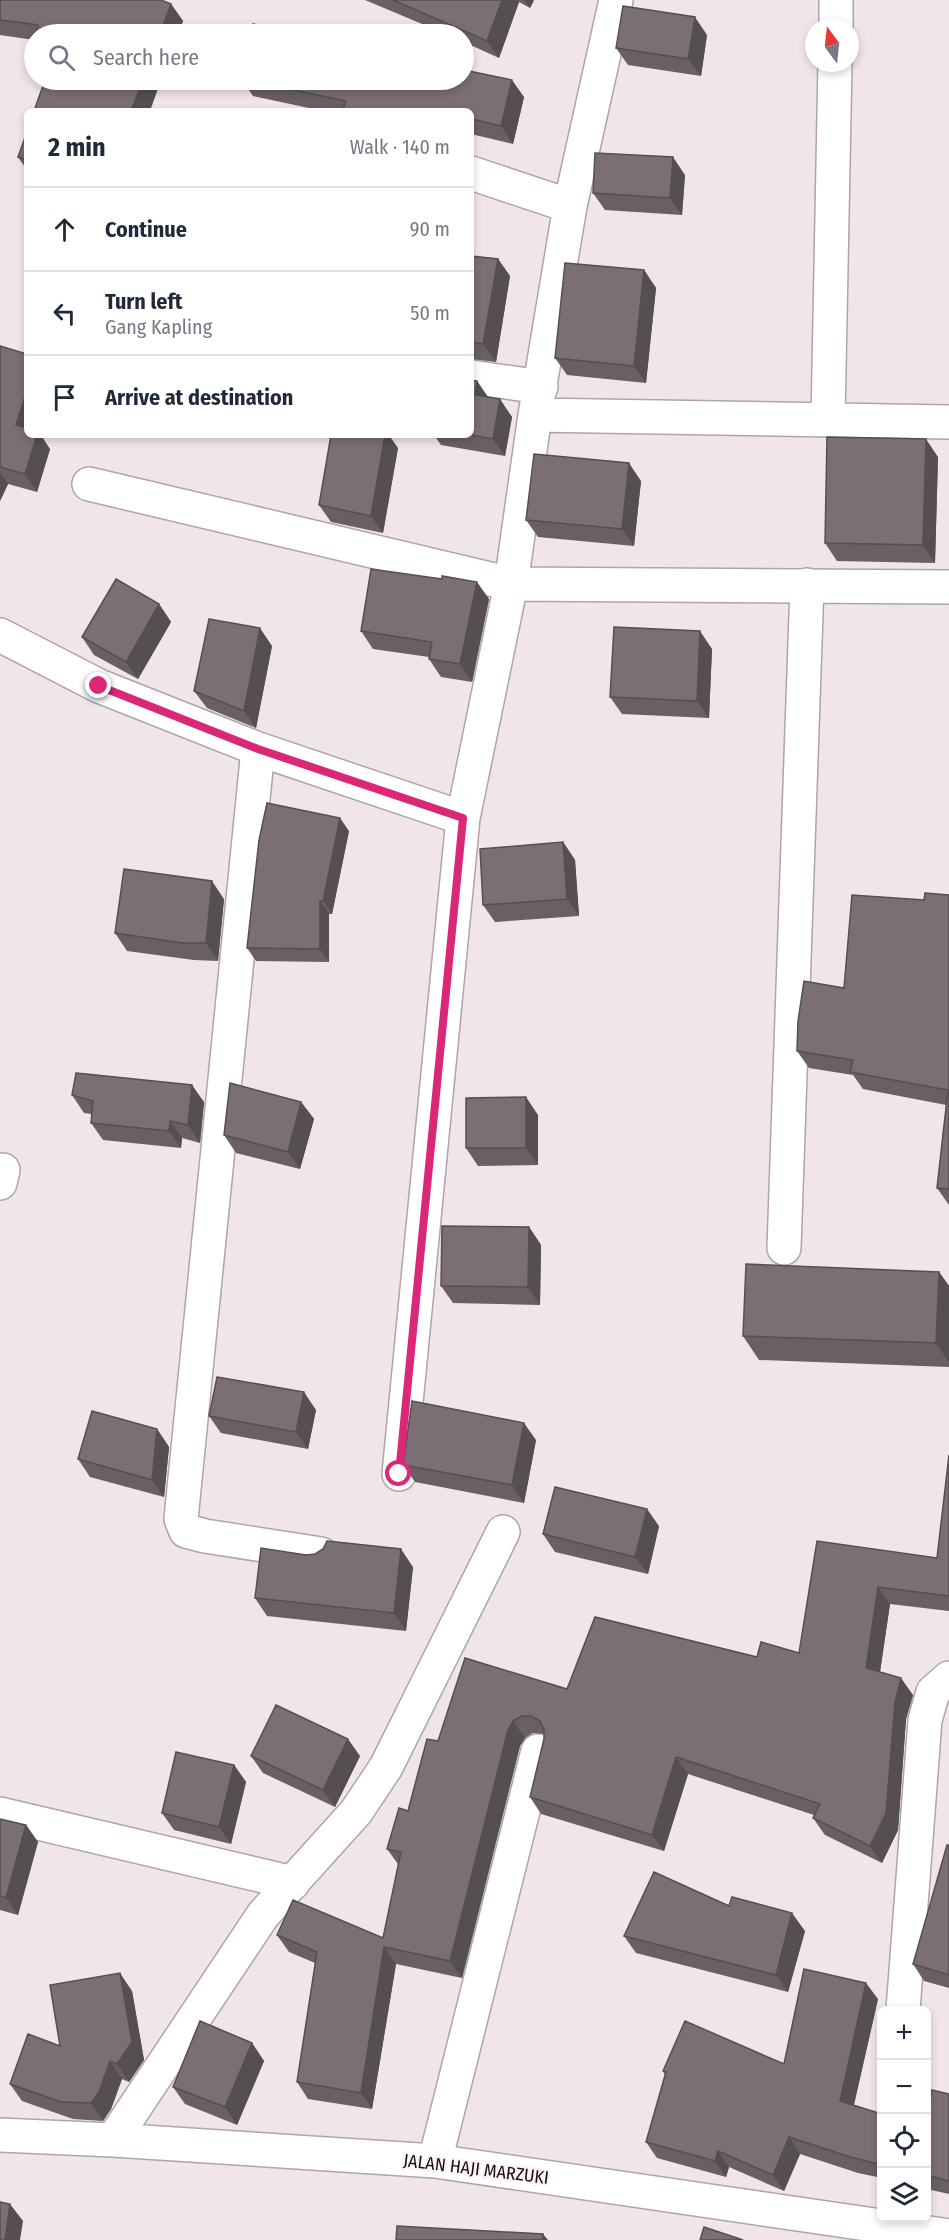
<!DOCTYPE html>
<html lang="en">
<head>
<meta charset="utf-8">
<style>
	:root { --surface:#fff; --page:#f6f6f7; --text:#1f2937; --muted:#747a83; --line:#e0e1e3 }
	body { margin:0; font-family:"Fira Sans Condensed",sans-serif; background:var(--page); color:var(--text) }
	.controls { position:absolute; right:18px; bottom:18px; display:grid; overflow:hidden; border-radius:9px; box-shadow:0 3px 9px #0003 }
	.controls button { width:54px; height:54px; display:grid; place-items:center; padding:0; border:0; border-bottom:2px solid var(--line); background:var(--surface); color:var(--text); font:30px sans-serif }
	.compass { position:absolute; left:805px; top:18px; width:54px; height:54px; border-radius:50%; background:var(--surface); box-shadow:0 3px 9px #0003; rotate:345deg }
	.stop { position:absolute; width:18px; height:18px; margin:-14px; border:4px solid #db2777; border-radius:50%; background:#fff }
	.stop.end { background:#db2777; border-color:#fff; box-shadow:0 2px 6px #0008 }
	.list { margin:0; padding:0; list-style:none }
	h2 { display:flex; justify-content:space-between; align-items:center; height:78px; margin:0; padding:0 24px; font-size:26px }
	h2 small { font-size:20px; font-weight:400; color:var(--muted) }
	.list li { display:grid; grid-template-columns:39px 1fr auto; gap:18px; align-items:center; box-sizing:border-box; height:84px; padding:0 24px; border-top:2px solid var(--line) }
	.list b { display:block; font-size:22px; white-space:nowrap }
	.list p { margin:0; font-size:20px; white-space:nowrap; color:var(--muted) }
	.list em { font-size:20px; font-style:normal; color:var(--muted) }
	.icon { flex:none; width:33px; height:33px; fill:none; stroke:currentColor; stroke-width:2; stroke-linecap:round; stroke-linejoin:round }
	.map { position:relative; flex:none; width:949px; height:2240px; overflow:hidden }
	.search { position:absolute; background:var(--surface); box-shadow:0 3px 9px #0003; left:24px; top:24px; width:450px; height:66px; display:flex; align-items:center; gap:15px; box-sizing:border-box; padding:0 21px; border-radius:33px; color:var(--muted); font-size:22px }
	.panel { position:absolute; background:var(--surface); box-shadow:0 3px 9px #0003; left:24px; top:108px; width:450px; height:330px; border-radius:9px }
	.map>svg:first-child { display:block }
</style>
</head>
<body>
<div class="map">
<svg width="949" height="2240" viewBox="0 0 949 2240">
	<rect width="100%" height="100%" fill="#f1e5ec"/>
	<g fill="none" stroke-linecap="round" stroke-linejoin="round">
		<g stroke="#afa4aa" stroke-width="36">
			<path id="street" d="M836 27V0
				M471 173 570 206
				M471 377 541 387
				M535 415 949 422
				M828 420 835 63
				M89 484 511 584 949 587
				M0 635 99 686 258 749 463 818
				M258 749 181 1519 186 1531 205 1536 321 1554
				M0 1183 3 1170
				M784 1248 807 585
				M399 1474 463 818 511 584 535 415 570 206 616 0
				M0 1814 293 1883
				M903 2010 925 1720 933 1692 949 1678
				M0 2135 113 2140 435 2161 949 2236
				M113 2140 263 1915 356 1812 386 1767 503 1532
				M435 2161 538 1751"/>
		</g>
		<use href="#street" stroke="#fff" stroke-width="33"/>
	</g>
	<path fill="#695f65" d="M0 0 171 4 183 21 178 34H34V40L0 35Z
		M365 0H534L530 8 519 2 499 58 464 42V34H446Z
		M707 35 701 76 628 65 616 48Z
		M242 80H464L524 97 513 144 471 134V111H323L253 96Z
		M27 132V170L18 157Z
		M685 175 682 215 605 210 593 193Z
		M471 256 498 259 510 276 496 362 471 359Z
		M644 270 656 288 646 383 567 375 555 358Z
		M0 346 27 435 50 449 37 492 8 484 0 501Z
		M477 381 488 397 512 417 505 456 441 445 434 435H471Z
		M398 448 383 533 331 522 319 505Z
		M938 457 935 563 837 561 825 543Z
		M641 481 634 546 538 537 526 520Z
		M489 599 472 682 441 677 429 659V657L373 649 361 631Z
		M159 604 171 622 138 679 94 655 82 637Z
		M272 646 256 728 207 708 194 691Z
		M712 649 709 718 622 714 610 697Z
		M349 831 332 914H329V962L256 961 247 948Z
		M563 842 575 860 579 916 495 922 483 905Z
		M949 895V1205L937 1188 946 1105 863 1089 853 1075 809 1068 797 1051 844 988 924 900Z
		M224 899 218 961 194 960 127 951 115 933Z
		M72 1095 204 1102 200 1143 182 1138 181 1148 103 1140 91 1123V1114L84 1113Z
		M301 1102 314 1119 300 1169 236 1153 224 1135Z
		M538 1115V1165L478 1166 466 1148Z
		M529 1227 541 1245 540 1305 453 1303 441 1286Z
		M939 1272 949 1286V1367L759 1360 743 1336Z
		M316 1410 308 1449 221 1433 209 1416Z
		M157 1429 169 1447 164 1497 90 1477 78 1459Z
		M536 1440 524 1503 415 1482 403 1465Z
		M949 1455V1611L890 1604 880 1672 913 1695 906 1719 898 1830 882 1863 825 1835 813 1818 814 1815 688 1774 664 1851 541 1814 530 1797 544 1739V1734L533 1733 525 1738 520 1746 462 1978 396 1964 372 2109 308 2099 297 2082 315 1963 289 1952 277 1935 383 1938 398 1864 387 1849 408 1811 438 1741 567 1689 757 1657 799 1653 817 1541 937 1558Z
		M659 1526 648 1574 555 1552 543 1534Z
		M306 1555 413 1567 406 1631 267 1616 255 1598Z
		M251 1756H360L335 1807 263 1773Z
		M234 1765 246 1782 231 1844 174 1830 162 1813Z
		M0 1819 26 1825 38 1842 18 1915 0 1910Z
		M949 1845V1988L924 1981 913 1964Z
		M729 1906 805 1931 788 1992 636 1953 624 1936Z
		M132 1991 144 2060 129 2082 122 2079 111 2109 103 2121 73 2119 22 2101 10 2084Z
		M878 1999 854 2105 882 2114V2178L858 2173 800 2154 784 2191 729 2167 726 2177 657 2158 646 2142 665 2075 663 2071 784 2064Z
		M252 2043 264 2061 237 2125 185 2104 173 2087Z
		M949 2094V2194L927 2189V2114Z"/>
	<path fill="#554e52" d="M502 0H518L519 2 499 58 487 41Z
		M524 0H534L530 8Z
		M171 4 183 21 178 34H160Z
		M695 17 707 35 701 76 688 59Z
		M143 80H161L150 111H131Z
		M512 80 524 97 513 144 501 126Z
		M673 157 685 175 682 215 670 198Z
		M498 259 510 276 496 362 483 344Z
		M644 270 656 288 646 383 634 366Z
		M477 381 489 399 475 395Z
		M27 390V435L16 425Z
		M500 399 512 417 505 456 493 439Z
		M37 435H41L50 449 37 492 25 474Z
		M385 435H389L398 448 383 533 371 516Z
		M926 439 938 457 935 563 923 545Z
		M629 463 641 481 634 546 622 529Z
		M0 472 8 484 0 501Z
		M477 582 489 599 472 682 460 664Z
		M159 604 171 622 138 679 126 662Z
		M260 628 272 646 256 728 244 711Z
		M700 631 712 649 709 718 697 701Z
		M340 818 349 831 332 914 323 901Z
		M563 842 575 860 579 916 567 899Z
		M212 881 224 899 218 961 206 943Z
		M320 901 329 914V962L320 949Z
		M192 1085 204 1102 200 1143 188 1125Z
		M526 1097 538 1115V1165L526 1148Z
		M301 1102 314 1119 300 1169 288 1152Z
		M170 1121 182 1138 181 1148 169 1131Z
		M529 1227 541 1245 540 1305 528 1287Z
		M939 1272 949 1286V1362L936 1343Z
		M304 1392 316 1410 308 1449 296 1432Z
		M524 1423 536 1440 524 1503 512 1485Z
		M157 1429 169 1447 164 1497 152 1480Z
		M647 1509 659 1526 648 1574 635 1557Z
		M401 1549 413 1567 406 1631 394 1613Z
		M878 1587 890 1604 878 1685 866 1668Z
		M901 1678 913 1695 906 1719 898 1830 882 1863 870 1846 895 1702Z
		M513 1721 525 1738 520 1746 462 1978 450 1961 508 1730Z
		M348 1739 360 1756 335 1807 323 1790Z
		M676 1757 688 1774 664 1851 652 1835Z
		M234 1765 246 1782 231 1844 219 1827Z
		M26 1825 38 1842 18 1915 6 1898Z
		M792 1913 805 1931 788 1992 776 1975Z
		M384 1947 396 1964 372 2109 361 2093Z
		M120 1973 132 1991 144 2060 129 2082 117 2064Z
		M866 1983 878 1999 851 2117 840 2101Z
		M252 2043 264 2061 237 2125 225 2107Z
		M110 2061 122 2079 111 2109 103 2121 91 2103Z
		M789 2137 800 2154 784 2191 773 2175Z
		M718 2151 729 2167 726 2177 715 2161Z
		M10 2204 23 2221 20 2240H5Z
		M543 2234 548 2240H543Z"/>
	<path fill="#7a6f75" stroke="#554e52" stroke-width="1.5" d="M0 0H161L171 4 160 34H37L38 25 0 20Z
		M393 0H502L487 41Z
		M623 6 695 17 688 59 616 48Z
		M253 24 302 34H251Z
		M464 70 512 80 501 126 471 119V111H436L429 109 428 111H342L346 101 246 80H464Z
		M45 80H143L131 111H34Z
		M27 132V160L18 157Z
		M595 153 673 157 670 198 593 193Z
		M471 256 498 259 483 344 471 342Z
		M565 263 644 270 634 366 555 358Z
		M0 346 27 354V390L16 425 27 428V435H37L25 474 0 467Z
		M471 380 477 381 475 395 500 399 493 439 471 435Z
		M331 435H385L371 516 319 505Z
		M827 437 926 439 923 545 825 543Z
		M534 454 629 463 622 529 526 520Z
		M371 569 442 579V576L477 582 460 664 429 659 432 642 361 631Z
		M116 579 159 604 126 662 82 637Z
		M209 619 260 628 244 711 194 691Z
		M614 627 700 631 697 701 610 697Z
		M267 803 340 818 323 901H320V949L247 948 259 840Z
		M563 842 567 899 483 905 480 849Z
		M124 869 212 881 206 943H182L115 933Z
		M925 893 949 895V1189L937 1188 948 1090 850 1072 853 1060 797 1051 798 1021 804 981 844 988 852 895 924 900Z
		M76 1073 192 1085 188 1125 170 1121 169 1131 91 1123 93 1101 72 1095Z
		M230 1083 301 1102 288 1152 224 1135Z
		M526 1097V1148H466V1098Z
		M442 1226 529 1227 528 1287 441 1286Z
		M746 1264 939 1272 936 1343 743 1336Z
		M217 1377 304 1392 296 1432 209 1416Z
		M412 1401 524 1423 512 1485 403 1465Z
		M92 1411 157 1429 152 1480 78 1459Z
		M949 1455V1596L878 1587 866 1668 901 1678 895 1702 886 1813 870 1846 813 1818 820 1804 676 1757 652 1835 530 1797 544 1739V1730L540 1721 531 1716H522L513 1721 508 1730 450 1961 384 1947 361 2093 297 2082 317 1952 277 1935 293 1900 383 1938 401 1852 387 1849 399 1808 408 1811 427 1739 438 1741 465 1658 567 1689 595 1617 757 1657 761 1642 799 1653 817 1541 937 1558Z
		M555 1487 647 1509 635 1557 543 1534Z
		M327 1541 401 1549 394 1613 255 1598 261 1548 306 1555 315 1554 323 1549Z
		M276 1705 348 1739 323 1790 251 1756Z
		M176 1752 234 1765 219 1827 162 1813Z
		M0 1819 26 1825 6 1898 0 1896Z
		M947 1845H949V1975L913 1964Z
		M654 1872 729 1906 732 1897 792 1913 776 1975 624 1936Z
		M804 1969 866 1983 840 2101 882 2114V2165L847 2156 789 2137 773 2175 718 2151 715 2161 646 2142 666 2072 663 2071 685 2021 784 2064Z
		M120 1973 132 2042 117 2064 110 2061 99 2092 91 2103 61 2102 10 2084 28 2034 60 2046 50 1985Z
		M200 2021 252 2043 225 2107 173 2087Z
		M932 2090 949 2094V2181L927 2175V2114Z
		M0 2202 10 2204 5 2240H0Z
		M397 2226 543 2234V2240H396Z
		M704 2227 743 2240H700Z"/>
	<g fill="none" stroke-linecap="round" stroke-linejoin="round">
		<path stroke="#db2777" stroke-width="8" d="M99 686 258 749 463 818 399 1474"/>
	</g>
	<g text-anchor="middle" stroke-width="5" stroke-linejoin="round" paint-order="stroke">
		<g font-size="18" fill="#161214" stroke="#fff2f9">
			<text transform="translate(476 2169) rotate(7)" y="6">JALAN HAJI MARZUKI</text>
		</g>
	</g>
</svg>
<div class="controls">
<button>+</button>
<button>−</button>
<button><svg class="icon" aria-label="locate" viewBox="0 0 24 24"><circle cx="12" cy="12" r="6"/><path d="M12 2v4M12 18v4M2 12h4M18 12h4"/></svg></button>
<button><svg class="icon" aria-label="layers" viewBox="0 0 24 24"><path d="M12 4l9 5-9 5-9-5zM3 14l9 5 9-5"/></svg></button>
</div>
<svg class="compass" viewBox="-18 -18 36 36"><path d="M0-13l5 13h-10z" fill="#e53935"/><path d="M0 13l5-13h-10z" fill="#747a83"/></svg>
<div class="stop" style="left:399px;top:1474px"></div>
<div class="stop end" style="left:99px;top:686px"></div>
<div class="search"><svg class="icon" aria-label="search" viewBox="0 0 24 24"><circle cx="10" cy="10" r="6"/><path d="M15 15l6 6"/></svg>Search here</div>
<section class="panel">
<h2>2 min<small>Walk · 140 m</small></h2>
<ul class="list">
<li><svg class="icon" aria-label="ahead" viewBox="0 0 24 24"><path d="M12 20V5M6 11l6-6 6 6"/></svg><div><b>Continue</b></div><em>90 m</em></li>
<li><svg class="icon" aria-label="left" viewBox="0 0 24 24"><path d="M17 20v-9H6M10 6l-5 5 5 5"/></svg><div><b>Turn left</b><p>Gang Kapling</p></div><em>50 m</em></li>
<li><svg class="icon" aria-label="arrive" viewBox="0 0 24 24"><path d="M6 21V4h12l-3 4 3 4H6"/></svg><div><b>Arrive at destination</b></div></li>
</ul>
</section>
</div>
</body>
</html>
